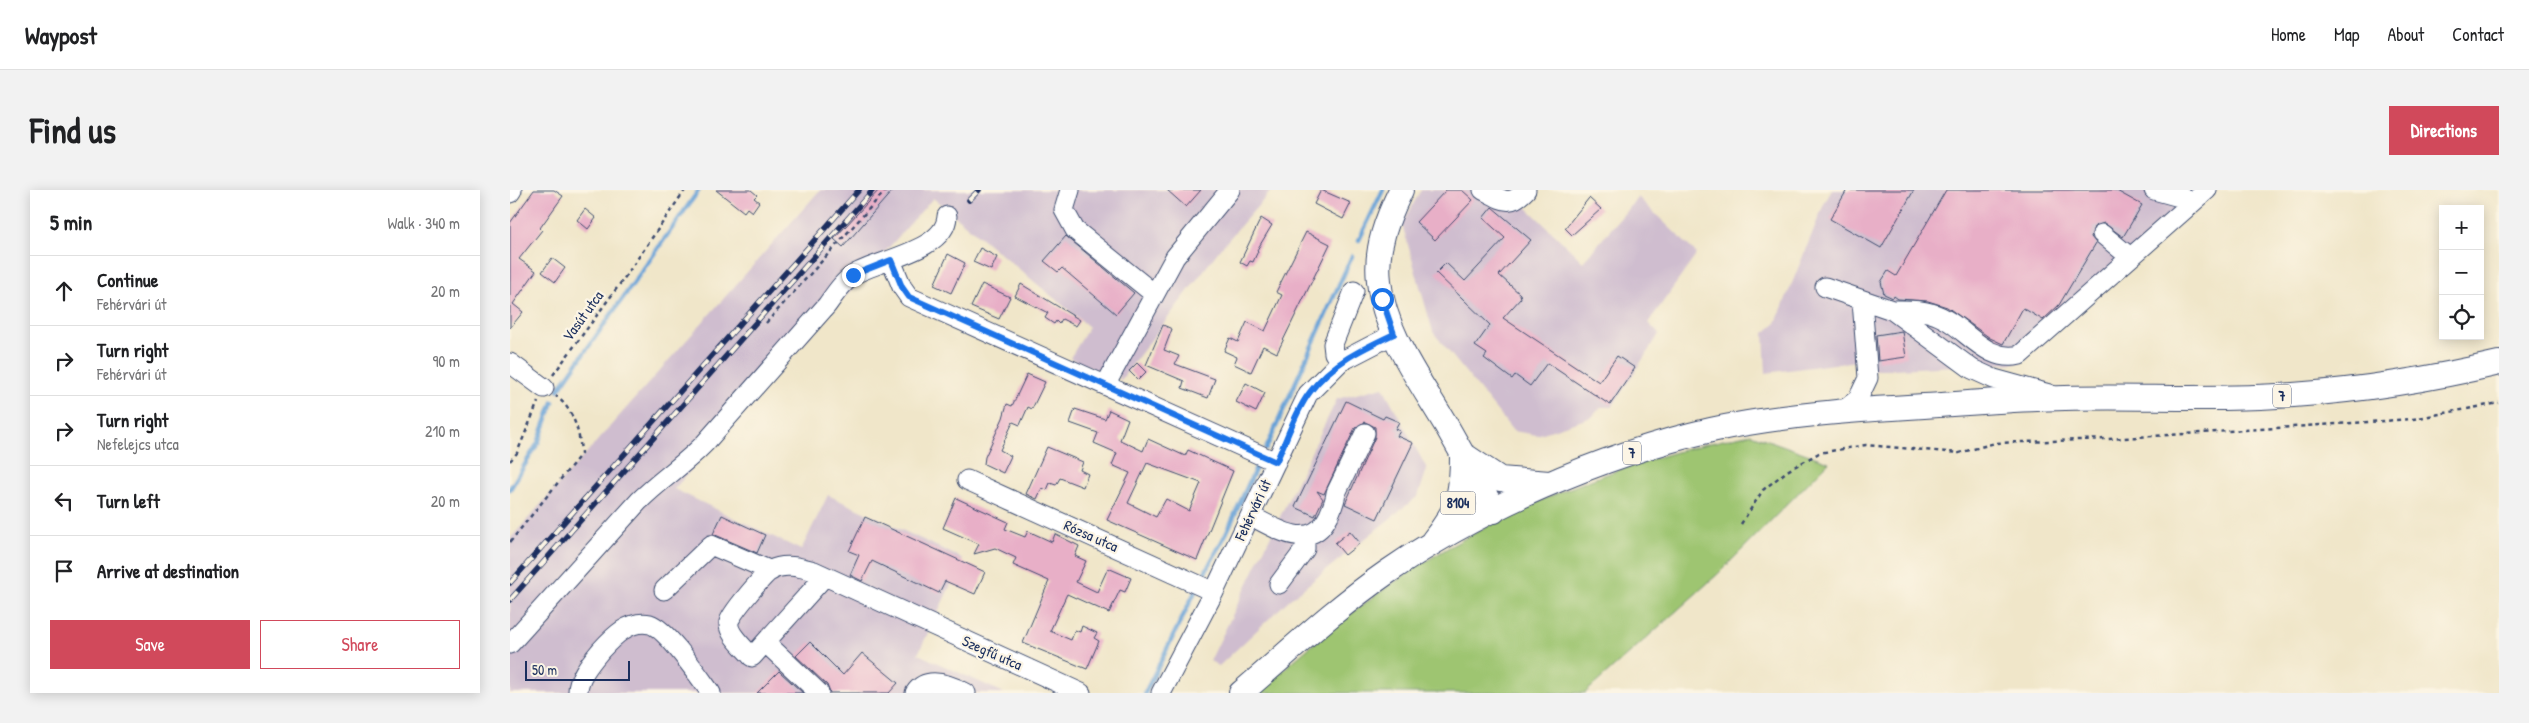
<!DOCTYPE html>
<html lang="en">
<head>
<meta charset="utf-8">
<style>
	:root { --surface:#fff; --page:#f2f2f2; --text:#202124; --muted:#757577; --line:#e0e0e0; --accent:#d1495b }
	body { margin:0; font-family:"Patrick Hand",sans-serif; background:var(--page); color:var(--text) }
	.controls { position:absolute; right:15px; top:15px; display:grid; overflow:hidden; border-radius:0px; box-shadow:0 2px 12px #0003 }
	.controls button { width:45px; height:45px; display:grid; place-items:center; padding:0; border:0; border-bottom:1px solid var(--line); background:var(--surface); color:var(--text); font:25px sans-serif }
	.scale { position:absolute; left:15px; bottom:12px; width:105px; box-sizing:border-box; padding-left:5px; border:2px solid #1b2f5e; border-top:0; font-size:14px; line-height:18px; white-space:nowrap; color:#1b2f5e; -webkit-text-stroke:4px #fcf5e5; paint-order:stroke }
	.stop { position:absolute; width:15px; height:15px; margin:-11px; border:4px solid #1a73e8; border-radius:50%; background:#fff }
	.stop.end { background:#1a73e8; border-color:#fff; box-shadow:0 1px 5px #0008 }
	.list { margin:0; padding:0; list-style:none }
	h2 { display:flex; justify-content:space-between; align-items:center; height:65px; margin:0; padding:0 20px; font-size:21px }
	h2 small { font-size:16px; font-weight:400; color:var(--muted) }
	.list li { display:grid; grid-template-columns:32px 1fr auto; gap:15px; align-items:center; box-sizing:border-box; height:70px; padding:0 20px; border-top:1px solid var(--line) }
	.list b { display:block; font-size:19px; white-space:nowrap }
	.list p { margin:0; font-size:16px; white-space:nowrap; color:var(--muted) }
	.list em { font-size:16px; font-style:normal; color:var(--muted) }
	.actions { display:flex; gap:10px; padding:15px 20px }
	.actions a { flex:1; padding:11px 0; border:1px solid var(--accent); border-radius:0px; text-align:center; font-size:18px; color:var(--accent) }
	.actions .main { background:var(--accent); color:#fff }
	.icon { flex:none; width:28px; height:28px; fill:none; stroke:currentColor; stroke-width:2; stroke-linecap:round; stroke-linejoin:round }
	.map { position:relative; flex:none; width:1989px; height:503px; overflow:hidden; border-radius:0px }
	header { display:flex; align-items:center; gap:30px; box-sizing:border-box; height:70px; padding:0 25px; background:var(--surface); border-bottom:1px solid var(--line) }
	header strong { font-size:24px }
	nav { display:flex; gap:28px; margin-inline-start:auto; font-size:18px }
	.intro { display:flex; align-items:center; justify-content:space-between; box-sizing:border-box; height:120px; padding:0 30px }
	h1 { margin:0; font-size:35px }
	.button { padding:12px 22px; border-radius:0px; background:var(--accent); color:#fff; font-size:18px; font-weight:700 }
	main { display:flex; gap:30px; padding:0 30px }
	aside { flex:1; background:var(--surface); border-radius:0px; box-shadow:0 2px 12px #0003 }
	.map>svg:first-child { display:block }
</style>
</head>
<body>
<header>
<strong>Waypost</strong>
<nav><a>Home</a><a>Map</a><a>About</a><a>Contact</a></nav>
</header>
<div class="intro"><h1>Find us</h1><a class="button">Directions</a></div>
<main>
<aside>
<h2>5 min<small>Walk · 340 m</small></h2>
<ul class="list">
<li><svg class="icon" aria-label="ahead" viewBox="0 0 24 24"><path d="M12 20V5M6 11l6-6 6 6"/></svg><div><b>Continue</b><p>Fehérvári út</p></div><em>20 m</em></li>
<li><svg class="icon" aria-label="right" viewBox="0 0 24 24"><path d="M7 20v-9h11M14 6l5 5-5 5"/></svg><div><b>Turn right</b><p>Fehérvári út</p></div><em>90 m</em></li>
<li><svg class="icon" aria-label="right" viewBox="0 0 24 24"><path d="M7 20v-9h11M14 6l5 5-5 5"/></svg><div><b>Turn right</b><p>Nefelejcs utca</p></div><em>210 m</em></li>
<li><svg class="icon" aria-label="left" viewBox="0 0 24 24"><path d="M17 20v-9H6M10 6l-5 5 5 5"/></svg><div><b>Turn left</b></div><em>20 m</em></li>
<li><svg class="icon" aria-label="arrive" viewBox="0 0 24 24"><path d="M6 21V4h12l-3 4 3 4H6"/></svg><div><b>Arrive at destination</b></div></li>
</ul>
<div class="actions"><a class="main">Save</a><a>Share</a></div>
</aside>
<div class="map">
<svg width="1989" height="503" viewBox="0 0 1989 503">
	<rect width="100%" height="100%" fill="#fcf5e5"/>
	<filter id="ink" filterUnits="userSpaceOnUse"><feTurbulence type="fractalNoise" baseFrequency=".02" numOctaves="2"/><feDisplacementMap in="SourceGraphic" scale="10" xChannelSelector="R" yChannelSelector="G"/><feConvolveMatrix kernelMatrix="1 2 1 2 8 2 1 2 1" color-interpolation-filters="sRGB"/></filter>
	<filter id="wash" filterUnits="userSpaceOnUse"><feTurbulence type="fractalNoise" baseFrequency=".0096" numOctaves="4" result="noise"/><feDisplacementMap in="SourceGraphic" scale="20" xChannelSelector="R" yChannelSelector="G"/><feGaussianBlur stdDeviation="1.12" result="paint"/><feColorMatrix in="noise" values="0 0 0 0 0 0 0 0 0 0 0 0 0 0 0 0 0 1.4 0 .05"/><feComposite in="paint" operator="in"/></filter>
	<g filter="url(#wash)">
		<rect width="100%" height="100%" fill="#f0e6c9"/>
		<path fill="#cfbdcf" d="M310 0H762L710 59 610 191 609 184 598 178 587 181 560 168 579 137 423 8 164 299 291 360 318 305 453 369 408 464 494 503H0V349Z
			M911 0H989L1015 16 1073 72 1128 7 1187 64 1138 133 1149 144 1102 217H1091L1082 227 1027 245 1003 241 923 142 892 34Z
			M1322 0H1707L1509 173 1364 180 1362 169 1256 183 1254 143 1266 133 1314 14Z
			M873 197 917 279 908 306 779 410 709 476 700 471 827 209Z"/>
		<path fill="#9ec571" stroke="#5c7a68" d="M1241 244 1319 272 1209 383 1075 503H747C795 460 844 418 898 383 1000 315 1121 268 1241 244Z"/>
		<g fill="none" stroke-linecap="round" stroke-linejoin="round">
			<path stroke="#67a2d7" stroke-width="4.5" d="M849 50 873 0
				M48 200 189 0
				M756 259 842 66
				M0 299 28 253 43 212
				M692 388 716 344 748 273
				M635 503 686 400"/>
		</g>
		<g id="blocks">
			<path fill="#e8afc7" fill-rule="evenodd" d="M24 0H44L53 6 30 38 32 40 9 69 26 81 3 114 13 122 0 138V33Z
				M206 0H241L247 5 244 8 249 12 242 22 237 18 234 22Z
				M369 0H383L333 57 324 49Z
				M657 0H691L676 17Z
				M811 0 841 13 833 29 804 14Z
				M936 0H952L963 10 925 50 906 32Z
				M1337 0H1404L1371 58 1320 29Z
				M1436 0H1605L1632 15 1613 47 1594 33 1584 37 1581 47 1586 53 1549 115 1533 130 1513 118 1493 154 1480 148 1437 117 1418 111 1388 109 1384 106 1383 108 1374 104 1371 92 1378 81 1386 86Z
				M1079 8 1091 19 1062 45 1055 38Z
				M982 17 1021 50 989 85 1010 104 1011 108 993 128 1089 192 1107 166 1125 178 1100 215 1037 173 1020 196 1005 185 1002 189 974 168 977 164 965 156 980 135 926 83 936 73 955 91 995 48 973 28Z
				M75 19 86 28 78 39 67 30Z
				M751 28 762 35 747 60 748 61 743 72 740 71 737 76 730 72Z
				M796 42 820 54 767 163 753 156 741 182 724 174 727 167 714 161 720 148 728 152 737 132 755 141 772 105 766 102Z
				M556 46 624 103 606 124 552 78 548 82 534 71Z
				M470 58 487 67 481 80 463 72Z
				M438 64 455 73 441 103 424 95Z
				M42 68 55 78 45 92 32 82Z
				M472 94 500 107 489 129 461 117Z
				M511 94 570 130 566 136 552 129 549 134 546 131 544 134 535 128 538 123 505 106Z
				M653 135 662 139 654 160 669 166 665 174 705 189 698 208 672 198 674 191 636 175Z
				M1392 141 1396 167 1368 171 1366 145Z
				M627 173 636 182 628 190 619 181Z
				M517 184 535 192 522 219 518 217 510 235 503 232 490 260 501 266 493 283 474 274 475 267 493 228 497 214 502 216Z
				M736 193 755 203 746 222 726 212Z
				M836 211 873 229 875 226 889 232 885 239 890 241 887 246 903 253 867 329 835 314 865 247V237L855 232 845 238 814 304 807 301 813 309 805 326 785 317Z
				M565 219 595 229 599 220 618 229 610 250 633 261 638 249 675 266 678 260 723 281 687 370 597 330 620 283 602 275 607 263 584 253 588 243 560 233ZM637 273 691 293 679 321 656 309 646 327 618 313Z
				M537 257 573 272 570 280 578 284 573 297 550 288 546 295 540 293 537 300 532 298 527 309 516 304Z
				M446 308 498 332 495 339 515 347 518 341 542 352 545 344 569 356 565 366 576 371 566 392 587 402 598 378 621 388 615 402 610 400 599 423 557 404 556 406 540 441 561 450 565 440 570 442 572 436 587 443 584 448 589 451 577 479 513 453 539 391 503 375 506 368 485 358 464 364 469 354 433 338Z
				M212 325 255 345 247 363 203 344Z
				M355 327 475 382 465 404 435 391 429 403 362 371 352 391 340 385 349 365 339 361Z
				M840 341 850 353 835 365 825 353Z
				M300 452 333 485 352 463 388 493 379 503H320L317 495 286 466Z
				M269 481 270 482 293 503H247Z"/>
		</g>
	</g>
	<g filter="url(#ink)">
		<use href="#blocks" fill-opacity="0" stroke="#3b4a6e" stroke-width="1"/>
		<g fill="none" stroke-linecap="round" stroke-linejoin="round">
			<g stroke="#3b4a6e" stroke-width="21">
				<path id="minor" d="M560 0 554 20 565 40 643 103
					M973 0C992 9 999 18 1016 0
					M1644 0 1684 11
					M0 3 2 0
					M1592 44 1620 67
					M381 70 392 97 399 107 766 272
					M1315 97 1382 120 1462 179 1484 189 1539 204
					M1382 120C1395 120 1408 119 1421 123 1454 132 1473 174 1510 165L1697 0
					M830 172 824 163 823 154 844 101
					M0 173 34 198
					M596 194 665 67 720 0
					M1334 220 1348 209 1358 188 1352 111
					M457 290 704 402
					M741 326C767 339 801 363 819 325 822 318 825 312 826 303L855 243
					M315 386 242 467C235 458 217 444 219 432 220 424 254 385 261 380 274 373 290 377 304 381L571 503
					M769 394 795 359V346
					M154 400 201 355 261 381
					M256 453 309 503
					M0 454 129 311C150 290 175 274 195 253L317 115C325 104 333 91 345 84 369 70 436 60 437 26
					M68 503C67 488 82 471 91 460 103 447 120 429 140 434 157 439 190 488 201 503
					M405 503C417 485 441 495 456 503
					M651 503 704 402 798 204 830 172 884 144"/>
			</g>
			<g stroke="#3b4a6e" stroke-width="26">
				<path id="major" d="M891 0C877 29 865 58 869 91 874 143 910 191 936 235 952 263 968 292 984 321
					M957 267 990 289 1039 293
					M923 351C948 319 952 305 952 265
					M731 503C779 462 824 419 876 383 968 319 1091 265 1201 240 1271 225 1343 220 1414 216 1461 213 1508 209 1555 208 1631 206 1708 211 1783 205 1853 200 1921 189 1989 173"/>
			</g>
			<path stroke="#3b4a6e" stroke-width="2.5" stroke-dasharray="4 4" stroke-linecap="butt" d="M256 133 376 0
				M43 185 115 87 175 0
				M0 271 7 263 28 212
				M1231 334 1253 300 1277 281 1309 263 1356 255 1449 263 1485 253 1598 249 1903 229 1989 213
				M0 352 71 264C70 243 64 220 46 206"/>
			<use href="#minor" stroke="#fff" stroke-width="19"/>
			<use href="#major" stroke="#fff" stroke-width="24"/>
			<g stroke="#1b2f5e" stroke-width="5.5">
				<path id="rail" d="M459 10 469 0
					M0 393 349 0
					M0 410 363 0"/>
			</g>
			<use href="#rail" stroke="#fcf5e5" stroke-width="4" stroke-dasharray="11" stroke-linecap="butt"/>
		</g>
	</g>
	<g fill="none" stroke-linecap="round" stroke-linejoin="round" filter="url(#ink)">
		<path stroke="#1a73e8" stroke-width="6" d="M343 85 381 70 392 97 399 107 766 272C776 251 786 220 800 202 822 173 852 159 884 144L872 109"/>
	</g>
	<g text-anchor="middle" stroke-width="4.5" stroke-linejoin="round" paint-order="stroke">
		<g fill="#fcf5e5" stroke="#5e6a86" stroke-width="1">
			<rect x="1763" y="194.5" width="18" height="23" rx="4"/>
			<rect x="1113" y="251.5" width="18" height="23" rx="4"/>
			<rect x="930.5" y="301.5" width="35" height="23" rx="4"/>
		</g>
		<g font-size="14" font-weight="bold" fill="#1b2f5e">
			<text x="1772" y="211">7</text>
			<text x="1122" y="268">7</text>
			<text x="948" y="318">8104</text>
		</g>
		<g font-size="15" fill="#1b2f5e" stroke="#fcf5e5">
			<text transform="translate(73 126) rotate(-54)" y="5">Vasút utca</text>
			<text transform="translate(743 320) rotate(-65)" y="5">Fehérvári út</text>
			<text transform="translate(581 346) rotate(24)" y="5">Rózsa utca</text>
			<text transform="translate(482 463) rotate(24)" y="5">Szegfű utca</text>
		</g>
	</g>
</svg>
<div class="controls">
<button>+</button>
<button>−</button>
<button><svg class="icon" aria-label="locate" viewBox="0 0 24 24"><circle cx="12" cy="12" r="6"/><path d="M12 2v4M12 18v4M2 12h4M18 12h4"/></svg></button>
</div>
<div class="scale">50 m</div>
<div class="stop" style="left:872px;top:109px"></div>
<div class="stop end" style="left:343px;top:85px"></div>
</div>
</main>
</body>
</html>
